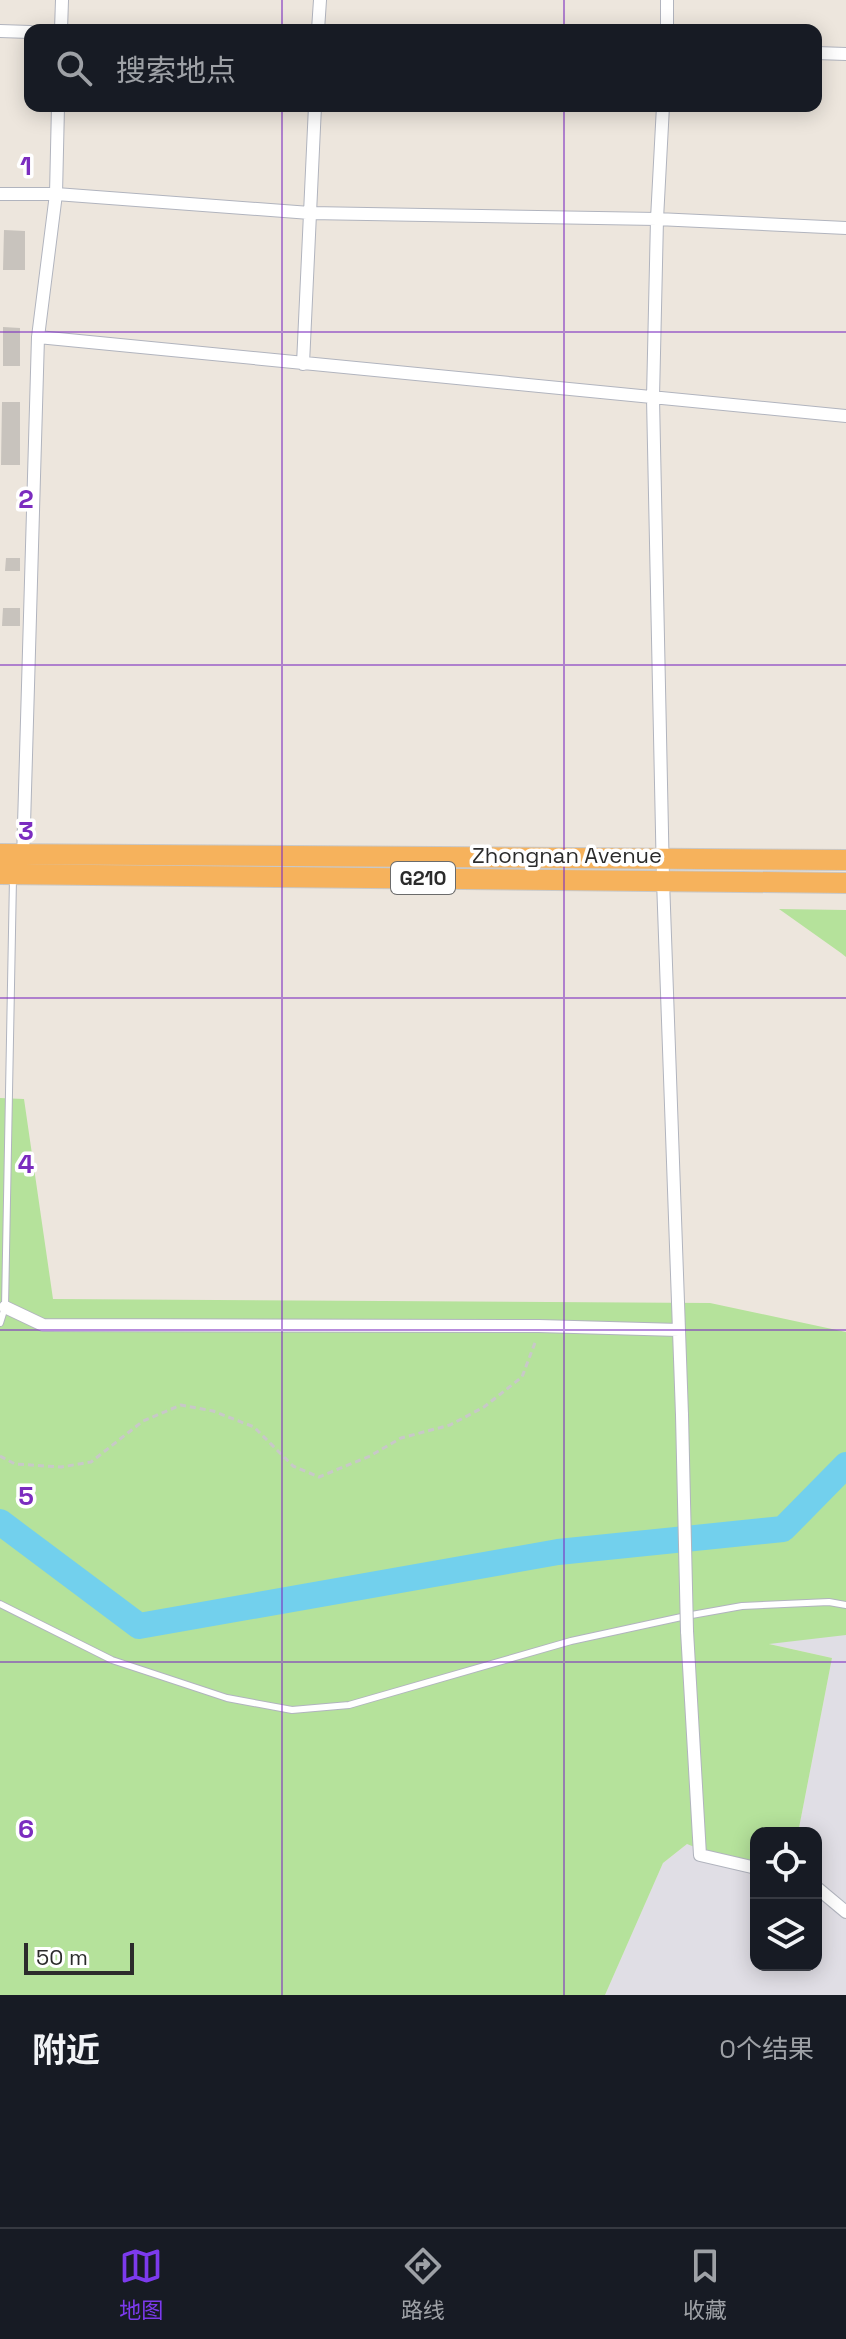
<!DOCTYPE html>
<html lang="zh">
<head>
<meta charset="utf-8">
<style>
	:root { --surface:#171b24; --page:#242831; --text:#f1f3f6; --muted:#9ea1a6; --line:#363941; --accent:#7c3aed }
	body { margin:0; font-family:"Space Grotesk","Noto Sans SC",sans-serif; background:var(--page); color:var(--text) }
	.controls { position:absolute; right:24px; bottom:24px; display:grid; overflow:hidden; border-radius:16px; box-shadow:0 4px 20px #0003 }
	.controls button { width:72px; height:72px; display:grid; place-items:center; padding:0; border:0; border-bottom:2px solid var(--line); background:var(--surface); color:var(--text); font:40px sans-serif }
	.scale { position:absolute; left:24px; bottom:20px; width:110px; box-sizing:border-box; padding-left:8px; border:4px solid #2b2b2b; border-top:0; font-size:22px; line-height:28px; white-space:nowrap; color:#2b2b2b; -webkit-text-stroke:6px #fff; paint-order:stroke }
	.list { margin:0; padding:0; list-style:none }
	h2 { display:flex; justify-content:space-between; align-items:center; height:104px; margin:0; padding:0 32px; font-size:34px }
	h2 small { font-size:26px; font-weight:400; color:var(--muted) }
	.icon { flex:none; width:44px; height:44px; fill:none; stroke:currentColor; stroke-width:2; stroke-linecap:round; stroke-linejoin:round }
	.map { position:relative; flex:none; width:846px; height:1995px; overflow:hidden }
	.search { position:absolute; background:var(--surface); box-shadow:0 4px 20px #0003; left:24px; right:24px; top:24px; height:88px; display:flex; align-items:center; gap:20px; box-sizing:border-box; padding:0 28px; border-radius:16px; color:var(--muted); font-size:30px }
	.sheet { height:232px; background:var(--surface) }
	nav { display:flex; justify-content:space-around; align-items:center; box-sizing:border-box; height:112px; border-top:2px solid var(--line); background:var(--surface); font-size:22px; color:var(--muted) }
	nav a { display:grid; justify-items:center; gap:4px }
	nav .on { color:var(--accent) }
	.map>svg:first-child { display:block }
</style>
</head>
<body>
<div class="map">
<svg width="846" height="1995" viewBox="0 0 846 1995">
	<rect width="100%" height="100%" fill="#ede6dd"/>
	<path fill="#e0dee5" d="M846 1609V1995H605L663 1863 687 1844 756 1864V1965H816V1833H798L832 1658 721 1633Z"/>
	<path fill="#b5e29b" d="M779 909 846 910V957L841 953Z
		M0 1098 24 1099 53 1299 710 1303 846 1332V1635L769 1644 832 1658 798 1833H756V1864L727 1860 687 1844 663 1863 605 1995H0Z"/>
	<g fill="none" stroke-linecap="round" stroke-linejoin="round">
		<path stroke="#72d0ed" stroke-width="26" d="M0 1522 139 1626 558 1552 783 1529 846 1465"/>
	</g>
	<path fill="#c8c3bd" d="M4 230 25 231V270H3Z
		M3 327 20 328V366H3Z
		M2 402H20V465H1Z
		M6 558H20V571H5Z
		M3 608H20V626H2Z"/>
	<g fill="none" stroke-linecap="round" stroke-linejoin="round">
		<g stroke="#b1b4be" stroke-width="8">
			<path id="service" d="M0 1323 5 1307 13 878
				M0 1604 112 1660 227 1698 292 1710 349 1705 571 1641 686 1616 742 1606 829 1602 846 1605"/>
		</g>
		<g stroke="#b1b4be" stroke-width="14">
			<path id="minor" d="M61 30 62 0
				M318 30 320 0
				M667 30V0
				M0 31 30 32
				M816 53 846 54
				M663 106 657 219 653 398 663 880 682 1415
				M0 194H56L310 213 657 219 846 228
				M38 337 846 416
				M303 364 315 106
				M23 860 38 337 56 194 58 106
				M5 1307 43 1325 539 1326 679 1330
				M687 1631 700 1855 756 1868
				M816 1887 846 1912"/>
		</g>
		<g stroke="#c8c8c8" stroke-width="22">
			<path id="trunk" d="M0 854 846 860
				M0 874 846 883"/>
		</g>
		<path stroke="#c8c8c8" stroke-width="3" stroke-dasharray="6 4" stroke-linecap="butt" d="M0 1456 15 1464 61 1467 91 1462 143 1421 181 1405 213 1411 254 1427 293 1466 319 1477 370 1456 401 1438 450 1425 484 1407 522 1377 536 1340"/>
		<use href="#service" stroke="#fff" stroke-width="6"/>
		<use href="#minor" stroke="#fff" stroke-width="12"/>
		<use href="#trunk" stroke="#f6b25c" stroke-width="20"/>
		<g stroke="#b1b4be" stroke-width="14" stroke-linecap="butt">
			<path id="minor-bridge" d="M682 1415 687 1631"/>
		</g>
		<use href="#minor-bridge" stroke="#fff" stroke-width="12"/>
	</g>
	<path fill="none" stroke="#7b2cbf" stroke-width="2" stroke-opacity="0.55" d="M282 0V30M564 0V30M282 106V1995M564 106V1995M0 332H846M0 665H846M0 998H846M0 1330H846M0 1662H846"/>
	<g text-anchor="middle" stroke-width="7" stroke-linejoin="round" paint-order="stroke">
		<rect fill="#fff" stroke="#6b6b6b" stroke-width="2" x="391" y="862" width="64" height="32" rx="6"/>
		<g font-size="20" font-weight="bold" fill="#2b2b2b">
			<text x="423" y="885">G210</text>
		</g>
		<g font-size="22" fill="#2b2b2b" stroke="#fff">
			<text x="567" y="863">Zhongnan Avenue</text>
		</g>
	</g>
	<g font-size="26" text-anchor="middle" font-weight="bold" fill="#7b2cbf" stroke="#fff" stroke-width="7" stroke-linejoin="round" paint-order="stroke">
		<text x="26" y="175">1</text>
		<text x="26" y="508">2</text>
		<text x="26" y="840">3</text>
		<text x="26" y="1173">4</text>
		<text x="26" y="1505">5</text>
		<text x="26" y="1838">6</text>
	</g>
</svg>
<div class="controls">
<button><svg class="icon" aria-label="locate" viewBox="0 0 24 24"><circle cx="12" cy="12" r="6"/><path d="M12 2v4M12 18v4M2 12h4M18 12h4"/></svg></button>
<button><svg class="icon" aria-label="layers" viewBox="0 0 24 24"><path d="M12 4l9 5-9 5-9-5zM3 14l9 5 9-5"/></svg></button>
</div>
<div class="scale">50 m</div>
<div class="search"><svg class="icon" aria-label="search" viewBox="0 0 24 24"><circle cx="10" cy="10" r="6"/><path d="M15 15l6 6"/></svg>搜索地点</div>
</div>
<section class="sheet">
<h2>附近<small>0个结果</small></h2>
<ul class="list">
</ul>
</section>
<nav>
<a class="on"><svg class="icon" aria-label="map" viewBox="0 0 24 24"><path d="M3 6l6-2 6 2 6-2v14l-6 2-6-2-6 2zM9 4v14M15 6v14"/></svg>地图</a>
<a><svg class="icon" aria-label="directions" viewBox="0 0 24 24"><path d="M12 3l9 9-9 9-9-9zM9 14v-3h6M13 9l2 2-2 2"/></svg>路线</a>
<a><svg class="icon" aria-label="saved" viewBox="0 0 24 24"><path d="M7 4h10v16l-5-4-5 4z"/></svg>收藏</a>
</nav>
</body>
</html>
